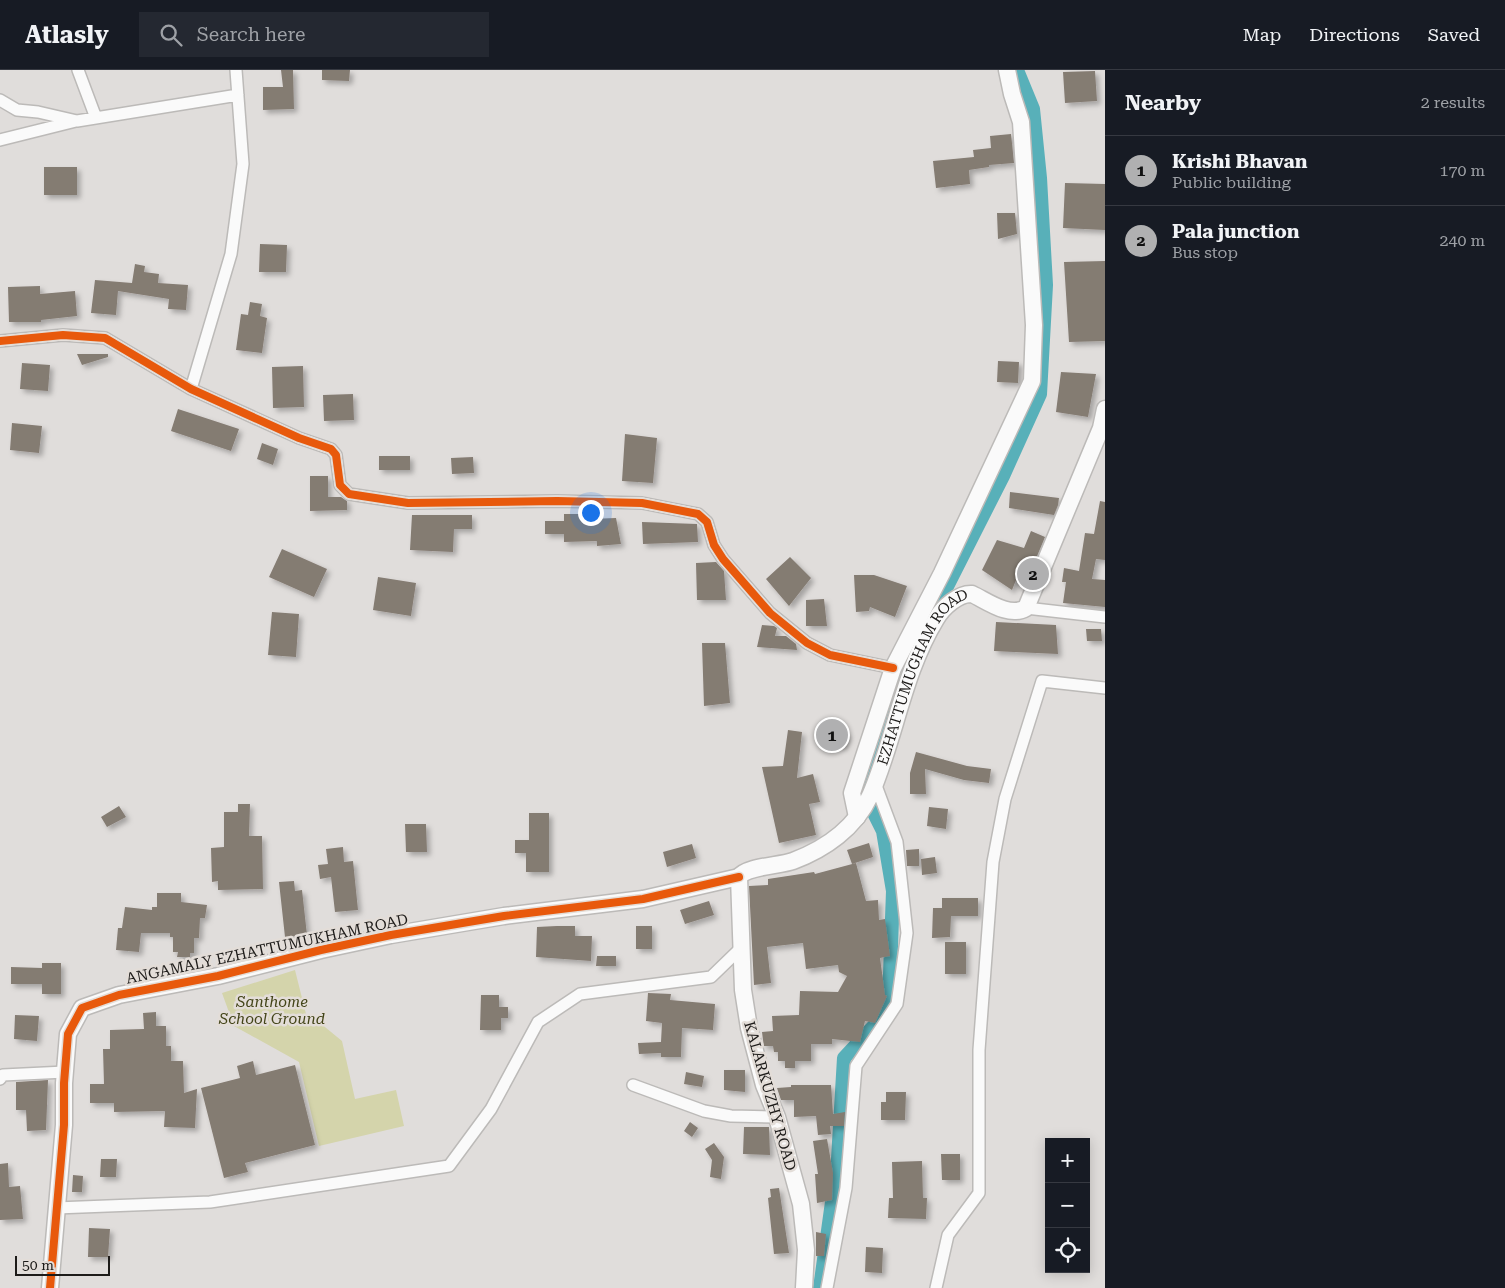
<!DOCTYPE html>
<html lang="en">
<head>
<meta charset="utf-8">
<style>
	:root { --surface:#171b24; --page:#242831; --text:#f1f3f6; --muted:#9ea1a6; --line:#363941; --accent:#b0b0b1 }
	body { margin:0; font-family:"Roboto Serif",serif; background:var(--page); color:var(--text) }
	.controls { position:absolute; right:15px; bottom:15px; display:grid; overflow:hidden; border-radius:0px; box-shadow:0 2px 12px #0003 }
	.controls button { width:45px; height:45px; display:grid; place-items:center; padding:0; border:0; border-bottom:1px solid var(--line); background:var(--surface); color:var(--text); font:25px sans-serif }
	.scale { position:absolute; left:15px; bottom:12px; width:95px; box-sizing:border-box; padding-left:5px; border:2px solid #1d1b19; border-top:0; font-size:14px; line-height:18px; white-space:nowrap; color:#1d1b19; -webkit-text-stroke:4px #e3ddd8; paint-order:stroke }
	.you { position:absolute; left:590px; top:442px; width:18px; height:18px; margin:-12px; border:4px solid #fff; border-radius:50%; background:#1a73e8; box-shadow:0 0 0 8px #1a73e833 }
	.badge { display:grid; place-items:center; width:32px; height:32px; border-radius:50%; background:var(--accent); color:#111; font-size:16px; font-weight:700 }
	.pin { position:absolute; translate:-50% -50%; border:2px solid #fff; box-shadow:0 1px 5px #0006 }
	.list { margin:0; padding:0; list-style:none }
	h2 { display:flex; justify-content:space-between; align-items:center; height:65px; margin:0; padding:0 20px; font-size:21px }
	h2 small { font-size:16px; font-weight:400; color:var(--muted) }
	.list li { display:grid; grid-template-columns:32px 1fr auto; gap:15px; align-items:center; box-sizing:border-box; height:70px; padding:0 20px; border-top:1px solid var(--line) }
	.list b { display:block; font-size:19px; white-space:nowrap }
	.list p { margin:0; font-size:16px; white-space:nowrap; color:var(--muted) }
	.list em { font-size:16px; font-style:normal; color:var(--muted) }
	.icon { flex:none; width:28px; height:28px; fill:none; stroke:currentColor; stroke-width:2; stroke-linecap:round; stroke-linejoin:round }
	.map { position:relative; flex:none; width:1105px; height:1218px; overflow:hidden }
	header { display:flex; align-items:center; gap:30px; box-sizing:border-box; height:70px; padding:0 25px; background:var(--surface); border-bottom:1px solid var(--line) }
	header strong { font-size:24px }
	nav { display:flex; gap:28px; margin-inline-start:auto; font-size:18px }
	.search { width:350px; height:45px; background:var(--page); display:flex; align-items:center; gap:12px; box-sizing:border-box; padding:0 18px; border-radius:0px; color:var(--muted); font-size:19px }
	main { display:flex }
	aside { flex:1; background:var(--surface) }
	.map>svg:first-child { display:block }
</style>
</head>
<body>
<header>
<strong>Atlasly</strong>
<div class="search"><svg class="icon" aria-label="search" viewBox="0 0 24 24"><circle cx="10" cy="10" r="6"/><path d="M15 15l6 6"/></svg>Search here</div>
<nav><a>Map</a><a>Directions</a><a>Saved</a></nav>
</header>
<main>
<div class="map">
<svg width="1105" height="1218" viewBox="0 0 1105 1218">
	<defs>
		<filter id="shadow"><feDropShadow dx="3.5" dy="3.5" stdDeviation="2.5" flood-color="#0004"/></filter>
	</defs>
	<rect width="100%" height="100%" fill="#e0dddb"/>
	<path fill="#d4d4ab" d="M295 900 306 944 314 948 342 971 355 1029 396 1020 404 1056 319 1076 299 992 234 956 222 923Z"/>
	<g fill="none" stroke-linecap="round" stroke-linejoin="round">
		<path stroke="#58b0b9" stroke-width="14" d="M931 548 1003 406 1040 324 1046 215 1040 108 1033 39 1017 0
			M867 730 862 718 899 608 912 584
			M820 1218 838 1089 844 988 883 946 890 904 893 821 883 761 868 731"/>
	</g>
	<path fill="#847b72" filter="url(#shadow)" d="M281 0H293L294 39 263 40V17H283Z
		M322 0H350L349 11 322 10Z
		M1095 1 1097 31 1065 33 1063 2Z
		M1011 64 1014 93 989 95V97L969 100 970 114 936 118 933 91 974 87 973 80 991 78 990 66Z
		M44 97H77V125H44Z
		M1065 113 1105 114V160L1063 158Z
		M997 143H1015L1017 164 998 169Z
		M260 174 287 175 286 202H259Z
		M1105 191V271L1069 272 1064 192Z
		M135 194 145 196 144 202 159 204 158 213 188 215 186 240 168 239 169 229 118 221 116 245 91 243 95 210 132 213Z
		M40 216V224L75 221 77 246 41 250V252H9L8 217Z
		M250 232 262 234 260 246 267 248 262 283 236 280 241 244 248 245Z
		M77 284H108V287L82 295Z
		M998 291 1019 292 1018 313 997 312Z
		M22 293 50 295 48 321 20 319Z
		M303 296 304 337 273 338 272 297Z
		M1061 302 1096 304 1088 347 1056 342Z
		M353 324 354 350 324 351 323 325Z
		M178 339 239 359 231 381 171 361Z
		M12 353 42 356 39 383 10 380Z
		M625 364 657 368 653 413 622 411Z
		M262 373 278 379 273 395 257 389Z
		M379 386H410V400H379Z
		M473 387 474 403 452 404 451 388Z
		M310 406H328V427H341L347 431V440L310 441Z
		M1010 422 1059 428 1058 435 1054 445 1009 438Z
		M1100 431 1105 432V490L1096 489 1092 509 1105 510V537L1063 533 1066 512H1062L1064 498 1079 501 1085 463 1094 464Z
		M564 444H590V449L616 448 621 474 597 476V471L564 472V464H545V451H564Z
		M412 445H472V459H454L453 482 410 480Z
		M642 452 697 454 698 472 643 474Z
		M1031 461 1045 467 1027 510H1016L1012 520 982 500 997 470 1024 478Z
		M282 479 327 499 314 527 269 507Z
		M790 487 811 508 789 536 766 509Z
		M716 492 724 501 726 530H697L696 493Z
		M854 505H874L907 516 895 547 870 537 869 541 856 542Z
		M378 507 416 513 411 546 373 540Z
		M824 529 827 556H806V530Z
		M272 542 299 544 296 587 268 585Z
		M996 552 1056 555 1058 584 994 581Z
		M762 555 774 556 777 558 775 566H786L796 574 797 580 757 577Z
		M1086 559H1101L1102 571H1087Z
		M702 573H725L730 633 704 636Z
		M820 653 848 664 843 677 815 666Z
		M788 660 802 662 797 708 813 704 820 732 809 734 816 765 779 773 762 697 783 696Z
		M916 682 967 696 991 699 989 713 964 710 925 699 926 724H910V703Z
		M238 734H250L249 766H262L263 819 218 820V811L212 812 211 778 224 777V742H238Z
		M119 736 126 747 107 757 101 747Z
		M929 737 948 739 946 759 927 756Z
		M529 743H549V802H526V783H515V770H529Z
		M405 754H426L427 782H406Z
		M869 773 873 787 852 794 847 780Z
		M692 774 696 788 667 797 663 782Z
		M343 777 344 792 353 791 358 840 335 842 331 807 320 809 318 795 328 794 326 779Z
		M919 779V796H907L906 780Z
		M935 787 937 803 922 805 921 789Z
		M856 793 866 831 878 830 879 850 885 849 890 886 880 888 885 925 887 926 875 953 865 951 860 972 832 969V974H811V991H795V998H785V991H778V982H774L773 976H764L763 970 762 962 773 961 772 946 799 945 800 921 838 922 847 906 839 902 838 895 806 899 803 873 767 877 771 913 754 915 749 816 768 815V809L814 802 815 804Z
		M294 811 295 821 302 820 307 865 285 867 279 812Z
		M157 823H181V832L207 835 205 848H200L199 868H194V883H190V887H177L178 882H173V867H170V863H141L139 882 116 880 118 858H122L125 837 152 840V837H157Z
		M942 828H978V846H951L950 867 932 868 933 838H942Z
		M709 831 714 845 685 854 680 840Z
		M557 856H575V866H592L591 891 536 887 537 857Z
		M636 856H652V879H636Z
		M945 872H966V904H945Z
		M597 886H616V896H596Z
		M42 893H61V924H42V914H11V897L42 898Z
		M648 923 671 924 670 930 715 934 713 960 682 958 681 987H661V983L639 984 638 973 661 972 662 953 646 951Z
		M481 925H499V937H508V948H501V960H480Z
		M156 942V956H166V976H171V991H183L184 1023 197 1019 195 1058 164 1057 165 1041 114 1042V1033H90V1014H104L103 979H110V960L144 959 143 943Z
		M15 945 39 946 37 971 14 969Z
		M253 991 256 1005 295 995 315 1075 245 1093 248 1102 224 1108 201 1018 240 1008 237 996Z
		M724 1000H745V1022L724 1020Z
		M686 1002 704 1006 702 1017 684 1014Z
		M48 1010 46 1060 27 1061 26 1040H16V1012Z
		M791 1015H831L833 1044 845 1042 844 1056H830L831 1064 818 1065 816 1046 794 1047V1030H781L777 1018 791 1017Z
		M886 1022H906L905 1050H881V1032H886Z
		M690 1052 698 1058 692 1067 684 1061Z
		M744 1057H769L770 1085 743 1084Z
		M827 1069 833 1103 832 1130 817 1133 815 1104H818L813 1071Z
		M714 1073 724 1087 721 1109 710 1107 712 1090 705 1079Z
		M941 1084H960V1110H942Z
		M101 1089H117L116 1107H100Z
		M922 1091 923 1128H927L926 1149 888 1148 889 1128H893L892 1092Z
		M8 1093 9 1117 20 1116 23 1149 0 1150V1094Z
		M73 1105 83 1106 82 1122H72Z
		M779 1118 789 1183 774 1184 768 1128 771 1127 770 1119Z
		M89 1158 110 1159 108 1187H88Z
		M816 1162 826 1164 824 1186H816Z
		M866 1177 883 1178 882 1203 865 1202Z"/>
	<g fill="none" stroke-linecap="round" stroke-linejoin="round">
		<g stroke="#bcbab8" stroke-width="14">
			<path id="street" d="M78 0 96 48
				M0 30 17 40 38 42 77 51 238 25
				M0 70 76 51
				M0 271 63 265 105 268 191 319 299 368 331 379 336 385 340 415 349 424 408 433 557 431 642 433 698 444 707 452 714 475 723 489 770 543 807 573 830 585 893 598
				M191 319 231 184 243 94 236 0
				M1026 538 1105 547
				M0 1009 3 1005 65 1002
				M633 1015 704 1041 731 1046 777 1047
				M56 1138 210 1132 449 1096 491 1039 538 952 580 924 711 907 741 878
				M827 1218 846 1118 856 996 897 934 907 863 897 772 875 713
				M936 1218 948 1165 979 1123V980L993 792 1005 729 1042 611 1105 618"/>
		</g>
		<g stroke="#bcbab8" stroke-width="19">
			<g id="secondary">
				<path d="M857 747 852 723 893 598 942 503 1032 311 1034 255 1021 52 1012 24 1007 0"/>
				<path d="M50 1218 64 1055V1013L68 964 82 938 119 925 218 906 321 880 391 865 504 846 643 829 739 807"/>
				<path id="s1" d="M804 1218 806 1180 801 1134 777 1047 764 1015 749 958 743 920 739 807C747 796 779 796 793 791 825 779 855 758 870 726 895 669 903 603 936 549 943 537 959 523 972 524 987 531 1009 548 1026 538L1101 358 1105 339"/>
			</g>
		</g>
		<use href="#street" stroke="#fafafa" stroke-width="11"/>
		<use href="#secondary" stroke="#fafafa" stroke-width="16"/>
		<g stroke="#e3ddd8" stroke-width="11">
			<path id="cycleway" d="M0 271 63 265 105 268 191 319 299 368 331 379 336 385 340 415 349 424 408 433 557 431 642 433 698 444 707 452 714 475 723 489 770 543 807 573 830 585 893 598
				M50 1218 64 1055V1013L68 964 82 938 119 925 218 906 321 880 391 865 504 846 643 829 739 807"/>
		</g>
		<use href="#cycleway" stroke="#e8590c" stroke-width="8"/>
	</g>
	<g text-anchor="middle" stroke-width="5" stroke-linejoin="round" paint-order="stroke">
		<g font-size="15" fill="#1d1b19" stroke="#e3ddd8">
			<text dy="5" stroke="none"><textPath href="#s1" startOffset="712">EZHATTUMUGHAM ROAD</textPath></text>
			<text transform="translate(267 879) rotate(-12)" y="5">ANGAMALY EZHATTUMUKHAM ROAD</text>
			<text transform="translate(770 1026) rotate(74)" y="5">KALARKUZHY ROAD</text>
		</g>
		<g font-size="15" font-style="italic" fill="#434418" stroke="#e3ddd8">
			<text x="272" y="937">Santhome<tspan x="272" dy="17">School Ground</tspan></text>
		</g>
	</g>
</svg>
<div class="controls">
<button>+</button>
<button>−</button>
<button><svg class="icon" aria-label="locate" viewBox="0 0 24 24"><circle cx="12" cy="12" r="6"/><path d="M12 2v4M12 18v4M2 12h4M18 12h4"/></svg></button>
</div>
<div class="scale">50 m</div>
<div class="you"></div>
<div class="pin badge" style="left:832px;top:665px">1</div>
<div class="pin badge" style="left:1033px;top:504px">2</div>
</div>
<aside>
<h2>Nearby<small>2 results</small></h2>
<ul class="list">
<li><span class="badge">1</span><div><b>Krishi Bhavan</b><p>Public building</p></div><em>170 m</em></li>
<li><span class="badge">2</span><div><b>Pala junction</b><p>Bus stop</p></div><em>240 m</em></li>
</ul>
</aside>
</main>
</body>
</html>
